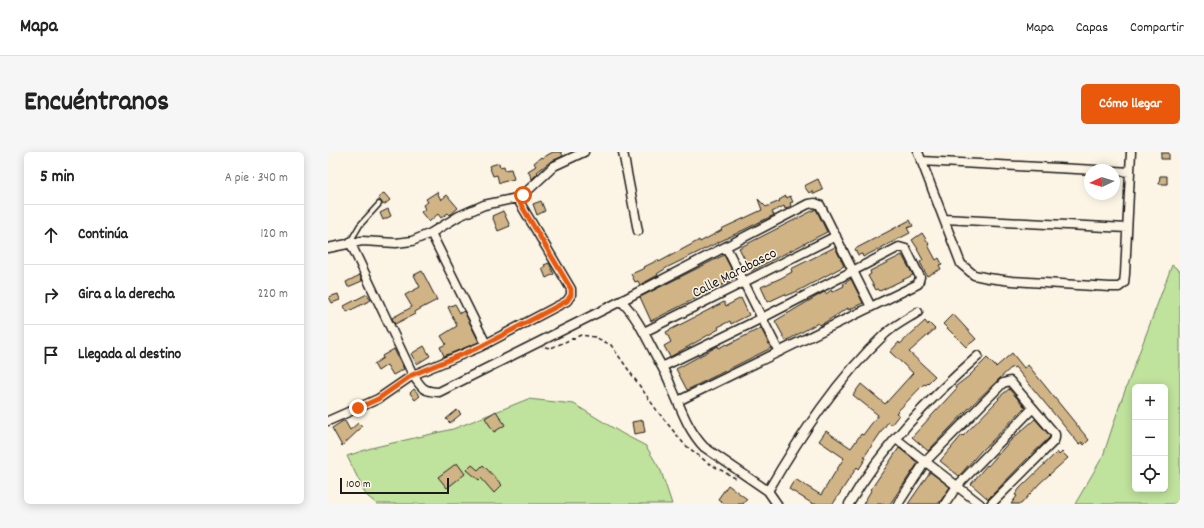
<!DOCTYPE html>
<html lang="es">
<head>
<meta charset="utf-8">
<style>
	:root { --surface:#fff; --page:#f6f6f6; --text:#222; --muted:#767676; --line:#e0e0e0; --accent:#ea580c }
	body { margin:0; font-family:Dekko,sans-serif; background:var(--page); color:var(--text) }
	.controls { position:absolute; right:12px; bottom:12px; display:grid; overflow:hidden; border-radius:6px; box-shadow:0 2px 10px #0003 }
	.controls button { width:36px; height:36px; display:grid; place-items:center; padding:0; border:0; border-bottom:1px solid var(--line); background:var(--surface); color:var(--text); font:20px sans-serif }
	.compass { position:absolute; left:756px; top:12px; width:36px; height:36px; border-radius:50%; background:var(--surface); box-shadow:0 2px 10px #0003; rotate:266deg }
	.scale { position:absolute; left:12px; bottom:10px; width:109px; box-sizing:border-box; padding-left:4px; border:2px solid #1c1c1c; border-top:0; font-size:11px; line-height:14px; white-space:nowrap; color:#1c1c1c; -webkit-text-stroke:3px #fcf5e5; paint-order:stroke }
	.stop { position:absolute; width:12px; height:12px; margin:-9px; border:3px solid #ea580c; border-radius:50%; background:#fff }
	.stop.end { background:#ea580c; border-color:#fff; box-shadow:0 1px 4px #0008 }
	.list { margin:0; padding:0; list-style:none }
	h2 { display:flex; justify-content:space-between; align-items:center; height:52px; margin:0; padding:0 16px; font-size:17px }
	h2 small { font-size:13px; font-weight:400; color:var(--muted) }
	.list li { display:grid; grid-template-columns:26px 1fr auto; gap:12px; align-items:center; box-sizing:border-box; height:60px; padding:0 16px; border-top:1px solid var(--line) }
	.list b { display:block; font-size:15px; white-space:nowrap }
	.list em { font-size:13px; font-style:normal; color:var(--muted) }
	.icon { flex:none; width:22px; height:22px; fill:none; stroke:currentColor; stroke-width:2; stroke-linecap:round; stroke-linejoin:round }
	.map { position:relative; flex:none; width:852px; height:352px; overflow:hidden; border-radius:6px }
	header { display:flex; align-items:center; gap:24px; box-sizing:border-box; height:56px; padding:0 20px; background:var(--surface); border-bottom:1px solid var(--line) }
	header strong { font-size:19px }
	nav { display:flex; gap:22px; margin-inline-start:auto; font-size:14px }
	.intro { display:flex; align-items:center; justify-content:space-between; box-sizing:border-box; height:96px; padding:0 24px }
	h1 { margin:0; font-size:28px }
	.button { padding:10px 18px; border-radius:6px; background:var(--accent); color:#fff; font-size:14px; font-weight:700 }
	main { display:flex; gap:24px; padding:0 24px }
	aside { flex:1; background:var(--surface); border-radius:6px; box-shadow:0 2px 10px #0003 }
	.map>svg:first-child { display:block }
</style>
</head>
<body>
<header>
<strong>Mapa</strong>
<nav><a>Mapa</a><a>Capas</a><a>Compartir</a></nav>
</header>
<div class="intro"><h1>Encuéntranos</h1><a class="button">Cómo llegar</a></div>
<main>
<aside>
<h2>5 min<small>A pie · 340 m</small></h2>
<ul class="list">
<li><svg class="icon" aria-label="ahead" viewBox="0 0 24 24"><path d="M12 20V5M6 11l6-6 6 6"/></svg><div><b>Continúa</b></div><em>120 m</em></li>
<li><svg class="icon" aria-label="right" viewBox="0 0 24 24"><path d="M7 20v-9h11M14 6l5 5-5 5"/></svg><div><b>Gira a la derecha</b></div><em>220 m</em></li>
<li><svg class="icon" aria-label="arrive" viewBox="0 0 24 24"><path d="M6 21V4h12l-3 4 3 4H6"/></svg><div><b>Llegada al destino</b></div></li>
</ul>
</aside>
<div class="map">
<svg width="852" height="352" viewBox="0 0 852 352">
	<rect width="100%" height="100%" fill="#fcf5e5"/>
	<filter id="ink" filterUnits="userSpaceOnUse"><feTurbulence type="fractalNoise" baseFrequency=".025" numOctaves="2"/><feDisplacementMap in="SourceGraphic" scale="8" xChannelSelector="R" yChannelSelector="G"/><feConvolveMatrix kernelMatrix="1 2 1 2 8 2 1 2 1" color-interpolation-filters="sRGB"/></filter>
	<g filter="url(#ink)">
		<path fill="#bfe29c" stroke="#6e7f5c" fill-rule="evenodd" d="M844 113 852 119V352H747L775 304 792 252ZM807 235H837V337H807Z
			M200 247 246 252 295 282 318 294 333 319 344 352H49L38 343 19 304 43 296 125 277Z"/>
		<path fill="#d1b486" stroke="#1c1c1c" d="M225 0H233L235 4 222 10 209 20 210 21 204 27 200 19 208 14 206 11 213 5 214 6Z
			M833 1H841V7H833Z
			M171 11 172 15 176 14 177 18 183 17 186 27 171 31 169 23 165 24 161 14Z
			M832 24H839V32H831Z
			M490 27 495 38 486 42 484 39 481 41 476 34Z
			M109 40 113 48 119 43 130 56 122 63 120 61 113 66 110 62 101 70 93 60 97 57 95 53 100 50 98 47Z
			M56 41 62 48 56 53 50 46Z
			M458 44 459 46 462 44 465 50 462 51 463 54 457 57 456 54 444 60 446 63 442 65 340 115 329 122 330 123 312 133 310 129 307 130 303 122 317 116 316 115 330 108 331 110 368 90 371 88 372 90 394 78 393 77 434 58 430 47 438 55 452 49 451 48Z
			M213 49 217 59 209 63 205 52Z
			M60 57 63 64 55 68 52 61Z
			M488 57 499 80 423 119 411 96Z
			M175 59 182 74 170 79 164 64Z
			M582 68 585 74 579 76 582 81 535 105 534 102 530 103 527 97Z
			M594 81 601 92 600 93 608 108 611 106 614 112 611 113 613 117 599 124 592 110 595 108 589 97H590L584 88Z
			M507 95 516 114 470 139 458 144 457 142 440 150 433 135 453 126 464 120 463 117Z
			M396 103 408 126 323 169 312 145Z
			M574 103 585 123 552 139 550 137 548 138 540 124 543 122 542 119Z
			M221 111 226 122 218 126 214 116 217 115 216 113Z
			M94 119 109 148 92 157 87 160V162L67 172 64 166 84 155 77 143 92 135 86 123Z
			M32 123 34 129 20 135 18 130Z
			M523 127 535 151 520 158V156L496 171 491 173 490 171 458 189 447 169 496 140 498 142 503 138 504 140 516 134 515 132Z
			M10 142 12 148 4 151 1 145Z
			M39 142 43 148 19 160 16 154Z
			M413 146 421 163 403 172 402 169 390 175 391 177 342 205 336 194 343 190 338 180 396 150 398 154Z
			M127 152 132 161 136 159 151 190 116 204 112 195 118 192 113 184 129 174 120 155Z
			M625 162 648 187 638 195 615 172Z
			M597 169 600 173 601 171 607 177 581 200 607 224 598 233 596 232 568 261 571 263 563 273 560 270 536 305 538 306 531 317 529 315 505 352H485L461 337 467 327 493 343 516 306 491 289 498 279 523 296 533 282 535 283 550 263 525 243 533 232 557 252 585 221 562 200 571 190 572 192Z
			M433 176 443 196 359 238 348 217 390 194 391 196 398 192 399 193Z
			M96 194 102 204 89 212 83 202Z
			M66 197 76 217 65 223 59 213 50 219 46 212 55 206 54 204Z
			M684 201 696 216 700 213 761 288 756 293 754 290 751 292 687 215 685 216 684 215 671 227 639 258 600 299 584 285 629 236 628 234 641 224 659 206 668 215Z
			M86 237 92 244 87 248 82 241Z
			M681 237 697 255 659 294H658L653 299 631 324 612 309 634 283 635 284 671 247 670 246Z
			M129 258 133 262 122 271 118 267Z
			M168 259 177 273 166 280 157 266Z
			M707 267 722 284 721 286 700 306 660 347 643 332 653 320 659 313 660 314 683 288Z
			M315 268 317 280 306 282 304 270Z
			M15 269H17L22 278 30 271 34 275 14 294 4 276Z
			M571 296 590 311 562 352H535L544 337H543Z
			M729 300 731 303 734 300 740 306 712 331 693 352H683L689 344 687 343 692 336Z
			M129 311 137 322 119 336 110 325Z
			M144 313 150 318 155 313 174 333 166 341 153 326 151 328 139 318Z
			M602 320 622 335 614 347 610 352H580Z
			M400 333 419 347 415 352H397L390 347Z"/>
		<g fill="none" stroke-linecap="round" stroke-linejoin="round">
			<g stroke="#1c1c1c" stroke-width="7">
				<path id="lane" d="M22 90 32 73 51 52"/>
			</g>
			<g stroke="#1c1c1c" stroke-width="11">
				<path id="street" d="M295 0 310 79
					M590 0 633 112 646 123 660 126 684 129 782 135H791L796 131 797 122 803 0
					M593 9 768 18
					M786 19 802 20
					M616 67 799 76
					M103 81 158 192
					M22 90 85 223C93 235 95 240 111 240L293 149 480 52 487 51 492 53 543 155
					M398 95 451 200
					M0 96 34 89 68 91 84 89 103 81 131 64 156 53 189 46 195 43 226 14 256 0
					M293 149C309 164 318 185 328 204 333 213 339 223 343 234 353 256 359 277 376 295L440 339 449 352
					M316 180 508 84
					M334 215 434 166 571 95 578 97 592 125 590 132 350 249
					M0 269 50 247 85 223 152 195 239 149 243 143V137L189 46
					M567 286 652 352
					M440 339C472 284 510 226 557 182 567 173 579 167 590 160
					M521 352C554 295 601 247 650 204
					M570 352 597 310 675 231 682 229 727 282V286L726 289 663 352
					M617 352 629 334 705 256"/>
			</g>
			<path stroke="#1c1c1c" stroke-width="1.5" stroke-dasharray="4 3" stroke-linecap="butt" d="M217 195 223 196 253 183 267 185 283 193 330 260 356 292 380 311 409 327"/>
			<use href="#lane" stroke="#fcf5e5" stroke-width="4"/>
			<use href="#street" stroke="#fcf5e5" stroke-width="8"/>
		</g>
	</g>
	<g fill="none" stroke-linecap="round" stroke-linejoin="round" filter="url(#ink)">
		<path stroke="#ea580c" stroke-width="5" d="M30 256 50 247 84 223 152 195 239 149 243 143V137L189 46 195 43"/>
	</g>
	<g text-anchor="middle" stroke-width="3" stroke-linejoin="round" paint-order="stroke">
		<g font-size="15" fill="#1c1c1c" stroke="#fcf5e5">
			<text transform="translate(406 120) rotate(-27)" y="5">Calle Marabasco</text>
		</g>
	</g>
</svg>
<div class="controls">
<button>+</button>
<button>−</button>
<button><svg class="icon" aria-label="locate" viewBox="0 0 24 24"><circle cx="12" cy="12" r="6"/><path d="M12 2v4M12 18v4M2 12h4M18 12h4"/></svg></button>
</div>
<svg class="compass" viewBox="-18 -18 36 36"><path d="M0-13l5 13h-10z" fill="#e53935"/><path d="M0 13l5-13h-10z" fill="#767676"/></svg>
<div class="scale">100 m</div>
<div class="stop" style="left:195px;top:43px"></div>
<div class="stop end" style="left:30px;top:256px"></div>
</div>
</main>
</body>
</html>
